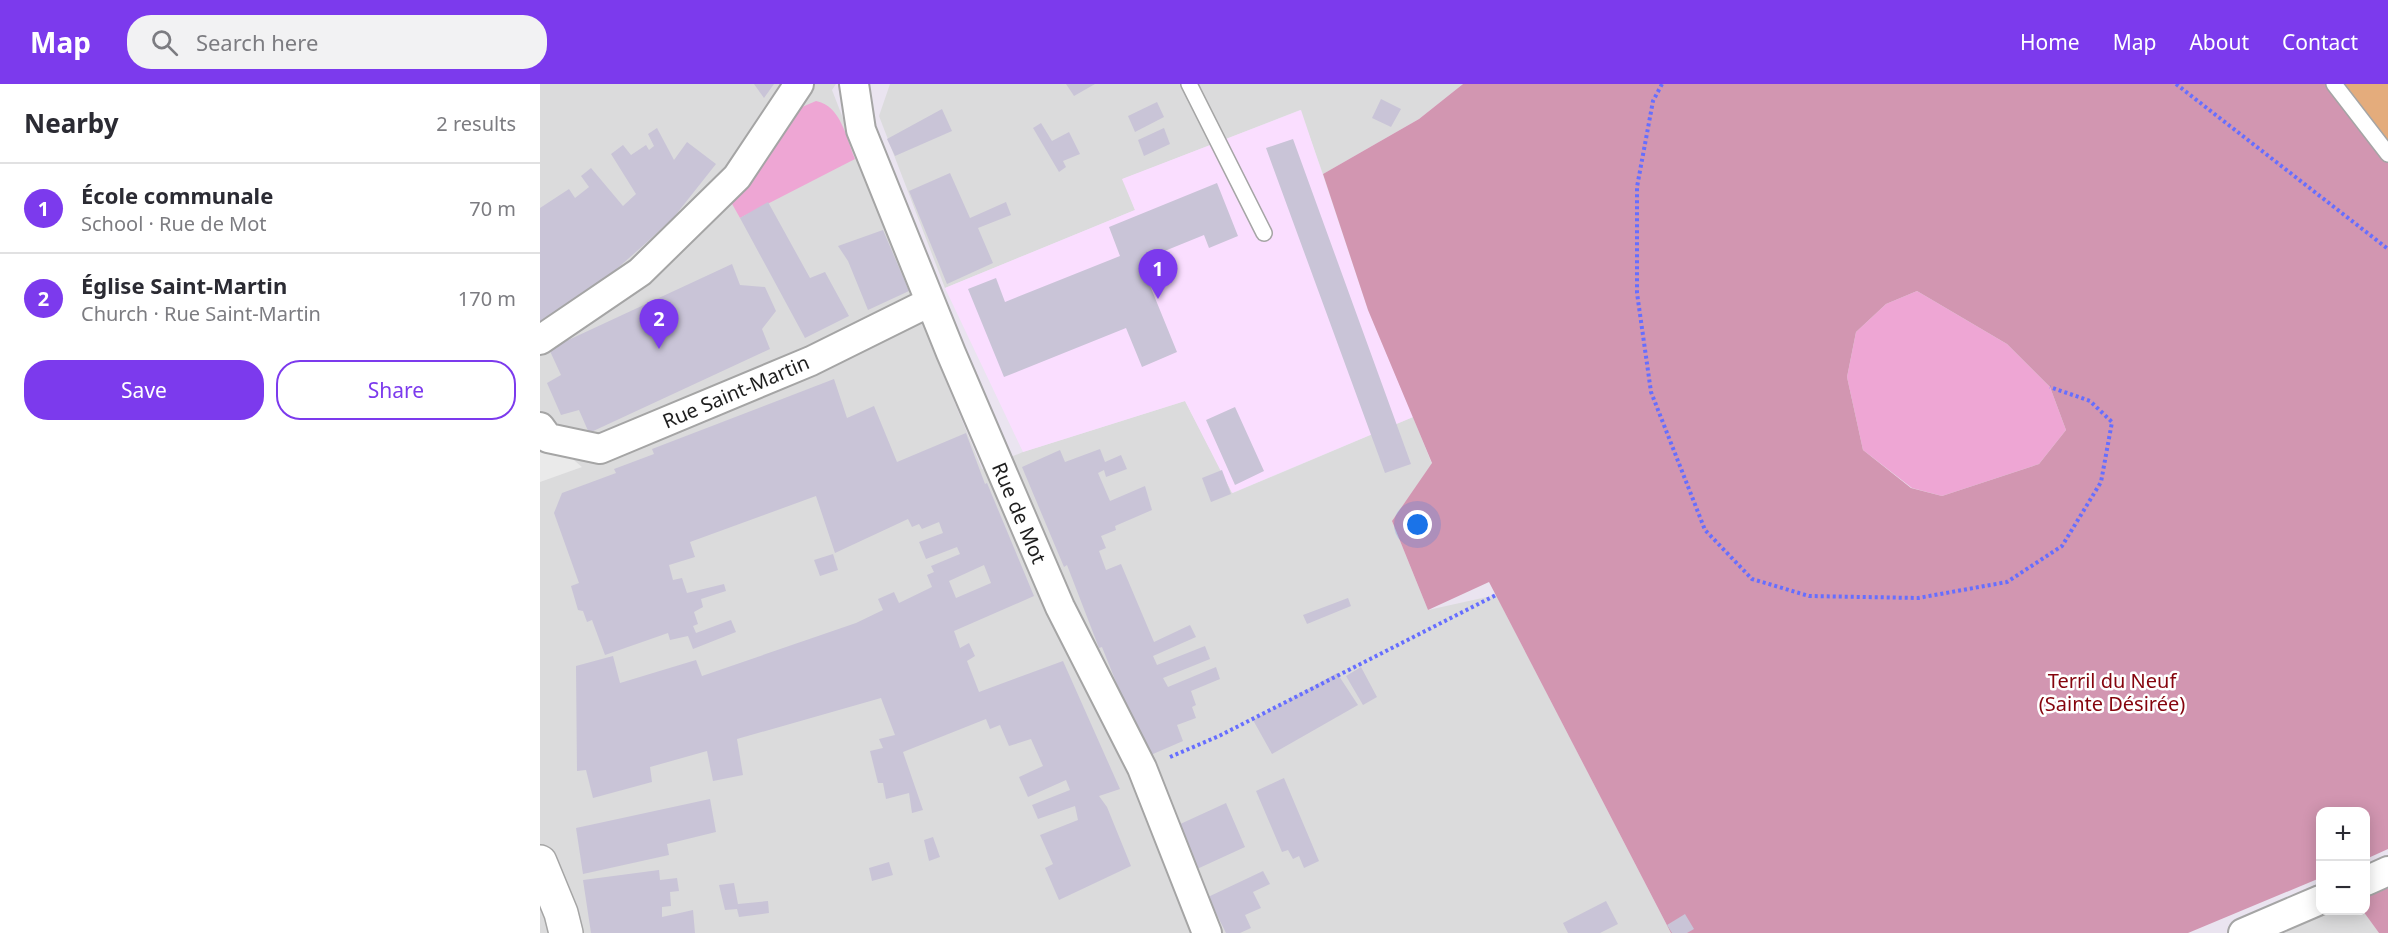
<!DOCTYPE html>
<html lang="en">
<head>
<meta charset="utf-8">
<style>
  :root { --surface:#fff; --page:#f2f2f3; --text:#2b2b33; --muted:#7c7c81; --line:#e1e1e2; --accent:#7c3aed }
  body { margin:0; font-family:"Noto Sans",sans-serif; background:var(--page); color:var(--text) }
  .controls { position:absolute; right:18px; bottom:18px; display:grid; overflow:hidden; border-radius:12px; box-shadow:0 3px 15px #0003 }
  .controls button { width:54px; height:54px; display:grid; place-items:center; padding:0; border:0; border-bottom:2px solid var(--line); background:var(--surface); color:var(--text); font:30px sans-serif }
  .you { position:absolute; left:878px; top:441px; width:21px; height:21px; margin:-15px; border:4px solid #fff; border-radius:50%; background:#1a73e8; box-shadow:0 0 0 9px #1a73e833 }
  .badge { display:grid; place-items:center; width:39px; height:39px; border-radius:50%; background:var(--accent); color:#fff; font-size:20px; font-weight:700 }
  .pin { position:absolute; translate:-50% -50px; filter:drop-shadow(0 2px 3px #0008) }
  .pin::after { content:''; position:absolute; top:32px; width:21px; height:18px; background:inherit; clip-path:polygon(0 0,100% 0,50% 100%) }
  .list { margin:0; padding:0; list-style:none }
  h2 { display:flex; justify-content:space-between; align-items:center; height:78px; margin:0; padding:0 24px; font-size:26px }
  h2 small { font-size:20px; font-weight:400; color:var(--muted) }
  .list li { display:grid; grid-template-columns:39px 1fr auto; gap:18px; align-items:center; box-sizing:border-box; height:90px; padding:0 24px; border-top:2px solid var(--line) }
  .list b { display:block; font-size:22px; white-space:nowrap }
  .list p { margin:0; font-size:20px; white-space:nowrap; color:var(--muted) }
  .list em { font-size:20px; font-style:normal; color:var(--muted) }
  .actions { display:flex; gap:12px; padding:18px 24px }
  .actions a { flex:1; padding:14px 0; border:2px solid var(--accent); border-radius:24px; text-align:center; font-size:21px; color:var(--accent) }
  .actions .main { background:var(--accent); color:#fff }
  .icon { flex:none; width:33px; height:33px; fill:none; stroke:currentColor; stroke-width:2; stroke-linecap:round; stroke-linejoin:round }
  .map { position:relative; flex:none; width:1848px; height:849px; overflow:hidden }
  header { display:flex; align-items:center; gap:36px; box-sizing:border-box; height:84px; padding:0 30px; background:var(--accent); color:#fff }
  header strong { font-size:28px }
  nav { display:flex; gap:33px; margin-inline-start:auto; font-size:21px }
  .search { width:420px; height:54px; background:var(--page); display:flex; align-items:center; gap:15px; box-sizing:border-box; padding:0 21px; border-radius:24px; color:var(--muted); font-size:22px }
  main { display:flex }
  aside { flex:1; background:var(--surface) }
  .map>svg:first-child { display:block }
  .residential { fill:#dbdbdc }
  .education { fill:#fadeff }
  .grass { fill:#eea6d4 }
  .forest { fill:#d296b1; fill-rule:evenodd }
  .pitch { fill:#e4ac7c }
  .parking { fill:#eaeaea }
  .building { fill:#c9c4d7; fill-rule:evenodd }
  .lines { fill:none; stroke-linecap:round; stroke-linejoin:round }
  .service-casing { stroke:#a5a5a5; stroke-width:18 }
  .minor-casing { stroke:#a5a5a5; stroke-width:32 }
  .tertiary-casing { stroke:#a5a5a5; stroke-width:36 }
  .path { stroke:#666eff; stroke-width:4; stroke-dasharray:3 3; stroke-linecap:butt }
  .service { stroke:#fff; stroke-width:15 }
  .minor { stroke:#fff; stroke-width:28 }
  .tertiary { stroke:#fff; stroke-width:33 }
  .labels { text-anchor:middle; stroke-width:5; stroke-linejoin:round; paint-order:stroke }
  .street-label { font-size:20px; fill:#1e1e1e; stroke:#fff }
  .park-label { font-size:20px; fill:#85040d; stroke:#fff }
</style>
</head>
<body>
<header>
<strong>Map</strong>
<div class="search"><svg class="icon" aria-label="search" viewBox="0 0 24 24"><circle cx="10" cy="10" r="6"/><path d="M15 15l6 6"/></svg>Search here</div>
<nav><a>Home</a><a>Map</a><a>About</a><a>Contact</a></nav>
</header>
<main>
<aside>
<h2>Nearby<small>2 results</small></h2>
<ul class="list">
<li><span class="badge">1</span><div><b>École communale</b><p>School · Rue de Mot</p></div><em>70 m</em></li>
<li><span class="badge">2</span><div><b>Église Saint-Martin</b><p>Church · Rue Saint-Martin</p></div><em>170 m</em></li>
</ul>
<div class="actions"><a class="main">Save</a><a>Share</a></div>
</aside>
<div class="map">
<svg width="1848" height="849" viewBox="0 0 1848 849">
  <rect width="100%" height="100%" fill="#eae4f0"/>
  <path class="residential" d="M0,0H296L292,6L393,266L442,385L483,368L645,317L693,409L873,333L892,380L852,437L888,526L956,511L1131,849H0Z
    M350,0H923L879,35L783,90L760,26L583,95L595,126L405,204L339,32Z
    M1786,826L1823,827L1839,849H1713Z"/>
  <path class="education" d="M761,26L828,226L873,333L692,409L645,317L483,368L405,204L595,126L582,95Z"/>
  <path class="grass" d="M276,17C301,22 306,53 315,75L200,134L191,118L262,23Z
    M1377,207L1467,260L1510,303L1526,346L1499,380L1402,412L1372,404L1323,366L1307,293L1316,248L1346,220Z"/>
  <path class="forest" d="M923,0H1792L1848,73V765L1826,775V728H1780V794L1648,849H1131L949,498L888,526L852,437L892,379L828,226L783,90L879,35ZM1377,207L1467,260L1510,303L1526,346L1499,380L1402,412L1371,404L1323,366L1307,293L1316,248L1346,220Z
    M1848,804V849H1839L1823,827L1826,826V813Z"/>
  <path class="pitch" d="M1794,0H1848V70Z"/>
  <path class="parking" d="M0,343L8,354L42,383L0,398Z"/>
  <path class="building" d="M214,0H234L224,14Z
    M526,0H555L534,12Z
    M841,15L861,25L851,43L832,34Z
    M617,18L624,33L595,48L588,32Z
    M402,25L412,47L355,72L347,55Z
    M501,39L512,57L529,48L540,70L523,77L526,83L519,88L493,44Z
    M117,44L134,76L147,58L176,80L134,133L106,159L45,213L0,242V124L29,105L35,114L49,103L41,92L51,84L83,122L96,110L71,70L83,61L91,71L106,61L109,66L114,62L108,50Z
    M624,44L630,60L604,72L598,56Z
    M753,55L871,380L845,389L726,64Z
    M410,89L430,134L466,118L471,131L438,144L453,179L407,200L369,107Z
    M677,99L698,152L669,164L664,151L600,177L637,268L602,283L586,244L464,293L428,205L456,194L465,218L580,172L569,143Z
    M228,118L270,194L285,188L309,232L265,254L200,134Z
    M343,146L369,207L328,226L308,177L298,162Z
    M192,180L200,201L225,203L236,227L222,245L230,265L49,349L39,326L21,331L7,299L21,291L9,265Z
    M294,295L307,334L334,322L357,378L426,349L445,400L447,399L494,512L414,547L420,564L429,559L435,572L427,577L439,608L523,577L580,705L559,712L567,723L591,782L519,816L505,784L513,780L500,751L538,736L535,722L498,735L492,721L530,706L526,696L488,713L479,693L503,682L491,655L469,662L460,641L450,645L446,635L363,668L383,726L372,729L369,709L346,715L343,699H338L330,667L343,664L339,655L355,651L341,614L197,655L203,691L173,697L167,667L110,683L112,698L53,714L46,686L37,687L36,582L73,572L80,599L156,576L162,592L316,539L343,526L338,515L354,508L359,519L392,503L387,491L394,488L391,482L420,470L417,463L386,475L379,458L403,449L399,438L382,445L379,440L372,443L368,435L295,469L276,412L150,458L155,473L129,481L133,496L142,494L147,509L184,500L186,507L161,515L163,523L154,528L158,540L153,542L156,549L191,536L196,548L153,565L148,552L130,556L128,549L65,571L52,536L47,538L43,527L38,526L31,502L39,499L14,429L22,409L76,389L74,385L114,370L112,365ZM444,481L451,499L416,514L409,497Z
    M695,323L724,387L695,401L666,336Z
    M560,365L565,378L581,371L587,385L566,393L564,386L558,389L570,417L605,402L612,426L575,442L576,446L561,452L566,464L559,467L566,486L581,480L614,558L650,541L656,553L613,572L617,581L665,562L670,575L623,594L628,603L676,583L680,595L651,607L656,621L652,623L656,634L637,641L643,657L606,673L562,563L559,564L527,481L524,483L482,383L520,366L525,378Z
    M682,386L691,410L671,418L662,394Z
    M293,470L298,486L280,492L274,476Z
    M808,514L811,522L767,540L763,531Z
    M821,583L837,613L823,621L806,592Z
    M797,589L818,621L732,670L713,636Z
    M744,694L779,777L764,784L759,772L753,775L748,766L742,768L716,707Z
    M170,715L176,748L127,760L129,771L43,790L36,744Z
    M686,719L705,763L657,785L636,742Z
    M393,753L400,773L389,777L384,756Z
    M349,778L353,791L332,797L329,784Z
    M119,786L120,796L137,794L139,807L130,808L131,822L122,823V833L153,826L155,849H51L43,796Z
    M723,787L730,800L713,808L721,824L705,831L711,844L700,849H686L668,813Z
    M194,799L198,820L228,817L229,829L199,833L197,825L185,826L179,801Z
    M1066,817L1078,840L1060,849H1028L1023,839Z
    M1145,830L1154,845L1147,849H1132L1127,841Z"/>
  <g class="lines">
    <defs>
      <path id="service" d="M649,0L724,149
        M1794,0L1848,70"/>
      <path id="minor" d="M314,0L321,46L411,269L520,523L602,684L667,849
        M0,256L100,188L197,93L259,0
        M0,343L8,354L60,365L271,277L390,218
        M1826,797L1848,787
        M1703,849L1780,816"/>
      <path id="tertiary" d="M0,778L21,829L26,849"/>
    </defs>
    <use href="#service" class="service-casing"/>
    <use href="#minor" class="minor-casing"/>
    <use href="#tertiary" class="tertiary-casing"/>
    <path class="path" d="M1122,0L1113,17L1097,103V209L1111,308L1165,446L1212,495L1269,512L1378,514L1467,498L1522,462L1561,398L1572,338L1550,317L1510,303
      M1636,0L1848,165
      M630,673L679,652L956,511"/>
    <use href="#service" class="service"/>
    <use href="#minor" class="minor"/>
    <use href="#tertiary" class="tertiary"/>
  </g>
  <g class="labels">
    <g class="street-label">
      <text transform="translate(196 308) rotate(-23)" y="7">Rue Saint-Martin</text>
      <text transform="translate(479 429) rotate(67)" y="7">Rue de Mot</text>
    </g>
    <g class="park-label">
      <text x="1572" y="604">Terril du Neuf<tspan x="1572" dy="23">(Sainte Désirée)</tspan></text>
    </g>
  </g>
</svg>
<div class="controls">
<button>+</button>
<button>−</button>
</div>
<div class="you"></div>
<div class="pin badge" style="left:618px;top:215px">1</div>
<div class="pin badge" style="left:119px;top:265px">2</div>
</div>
</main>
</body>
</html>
